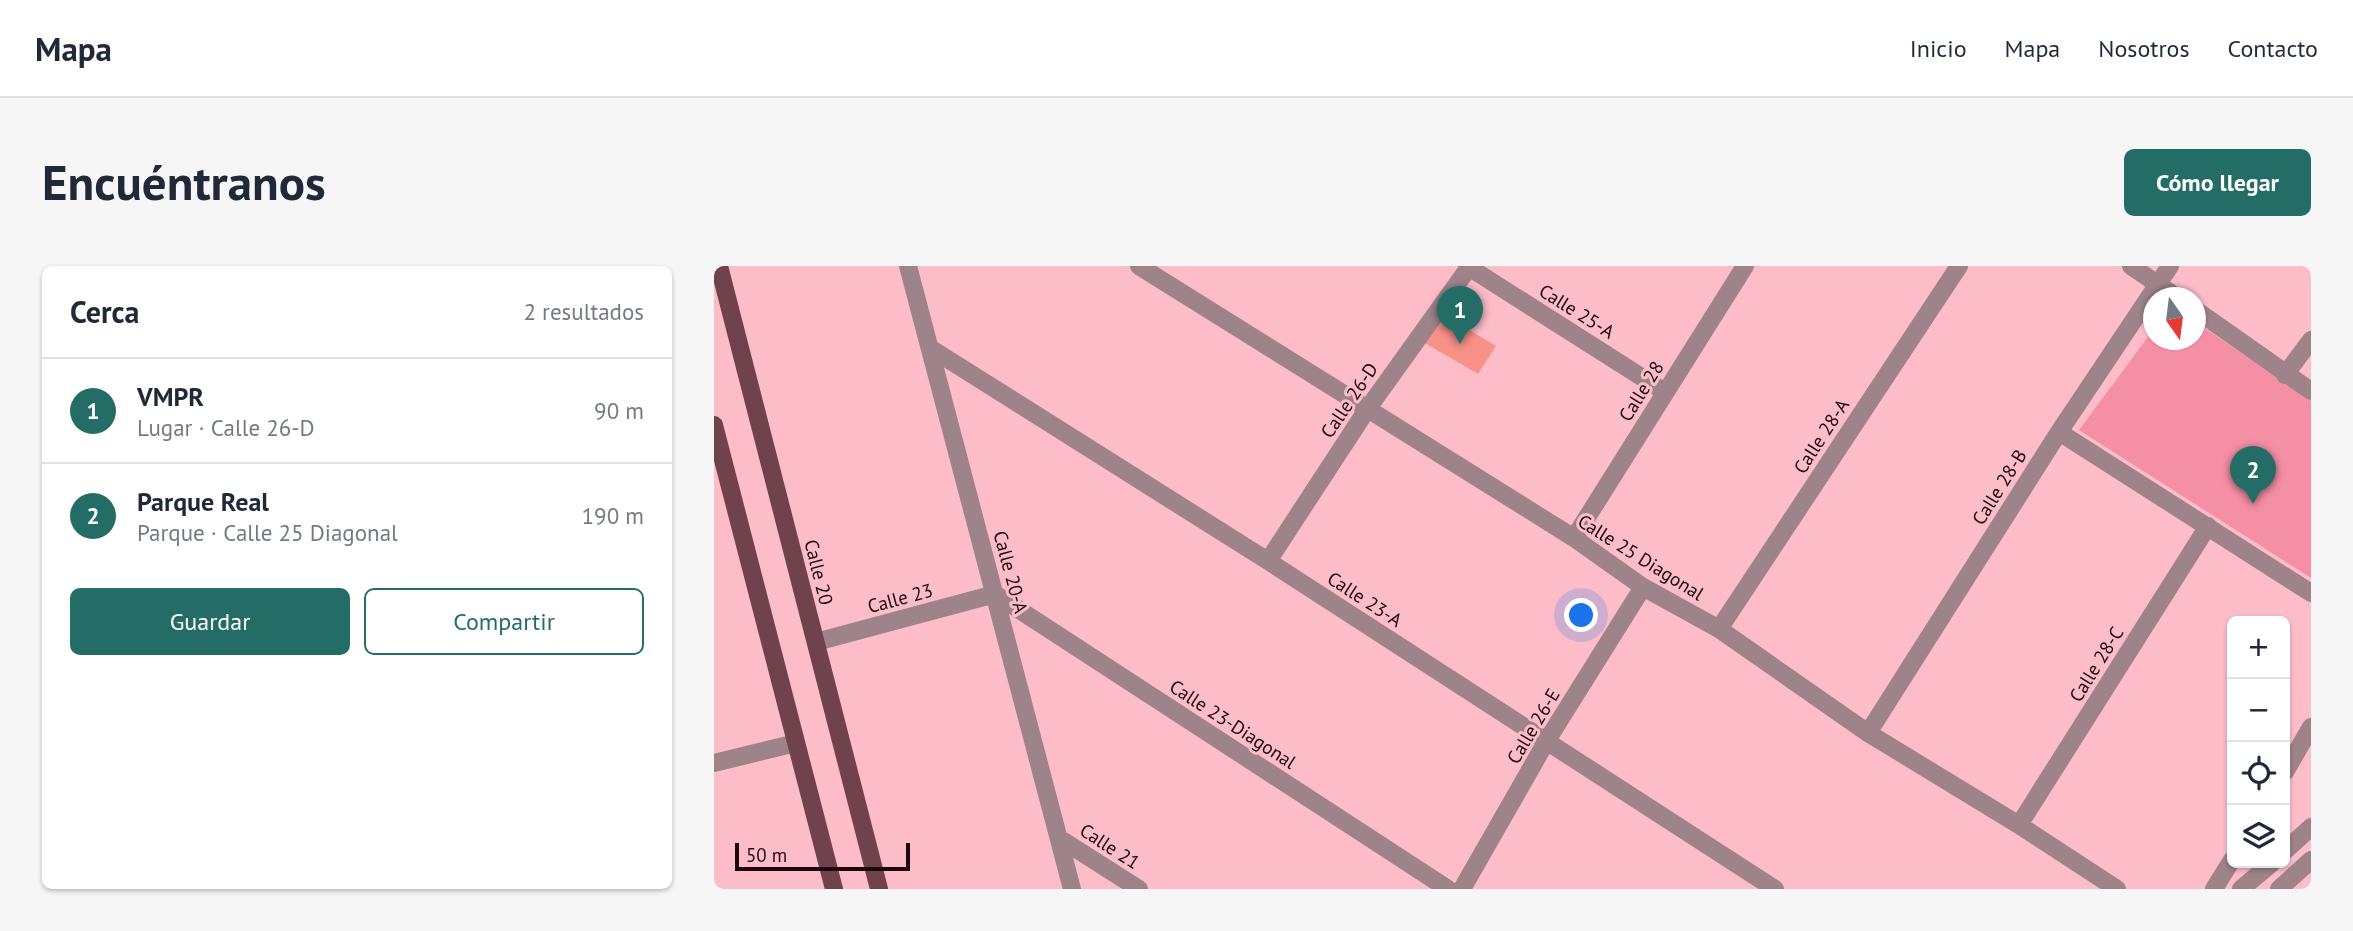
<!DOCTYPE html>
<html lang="es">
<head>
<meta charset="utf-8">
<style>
  :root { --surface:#fff; --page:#f6f6f7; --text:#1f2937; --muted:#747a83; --line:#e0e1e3; --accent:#246d66 }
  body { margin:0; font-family:"PT Sans",sans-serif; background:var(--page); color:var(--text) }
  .controls { position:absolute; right:21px; bottom:21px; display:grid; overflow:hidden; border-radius:10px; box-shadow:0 2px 5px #0004 }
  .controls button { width:63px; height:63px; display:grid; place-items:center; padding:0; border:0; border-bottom:2px solid var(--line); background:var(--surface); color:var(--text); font:35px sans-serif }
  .compass { position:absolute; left:1429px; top:21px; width:63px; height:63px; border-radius:50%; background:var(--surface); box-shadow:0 2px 5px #0004; rotate:166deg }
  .scale { position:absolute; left:21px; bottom:18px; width:175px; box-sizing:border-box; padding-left:7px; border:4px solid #1d080d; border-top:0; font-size:19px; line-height:24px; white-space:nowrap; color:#1d080d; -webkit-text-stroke:5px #fcbdc9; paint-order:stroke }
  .you { position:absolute; left:868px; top:350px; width:24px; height:24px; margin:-18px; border:5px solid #fff; border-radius:50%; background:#1a73e8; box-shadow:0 0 0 10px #1a73e833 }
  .badge { display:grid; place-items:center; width:46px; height:46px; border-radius:50%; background:var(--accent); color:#fff; font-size:23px; font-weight:700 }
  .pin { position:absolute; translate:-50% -58px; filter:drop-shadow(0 2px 4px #0008) }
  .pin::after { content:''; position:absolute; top:37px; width:24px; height:21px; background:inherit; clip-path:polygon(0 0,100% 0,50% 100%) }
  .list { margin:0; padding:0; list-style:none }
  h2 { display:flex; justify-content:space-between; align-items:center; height:91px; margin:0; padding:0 28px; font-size:30px }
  h2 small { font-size:23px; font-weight:400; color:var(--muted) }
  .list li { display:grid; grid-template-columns:46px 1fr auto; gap:21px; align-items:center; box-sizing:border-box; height:105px; padding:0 28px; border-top:2px solid var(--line) }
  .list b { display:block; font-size:26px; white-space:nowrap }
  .list p { margin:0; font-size:23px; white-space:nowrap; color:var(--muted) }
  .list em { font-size:23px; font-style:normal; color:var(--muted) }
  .actions { display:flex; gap:14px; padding:21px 28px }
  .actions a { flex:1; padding:16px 0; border:2px solid var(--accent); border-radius:10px; text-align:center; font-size:24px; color:var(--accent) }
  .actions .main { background:var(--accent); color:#fff }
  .icon { flex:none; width:38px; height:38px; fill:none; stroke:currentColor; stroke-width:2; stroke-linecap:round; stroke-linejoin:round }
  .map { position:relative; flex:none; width:1597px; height:623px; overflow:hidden; border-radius:10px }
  header { display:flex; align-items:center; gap:42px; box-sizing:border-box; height:98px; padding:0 35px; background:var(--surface); border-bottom:2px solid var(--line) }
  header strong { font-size:33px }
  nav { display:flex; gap:38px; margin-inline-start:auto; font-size:24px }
  .intro { display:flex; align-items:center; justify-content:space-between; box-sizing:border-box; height:168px; padding:0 42px }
  h1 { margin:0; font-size:49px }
  .button { padding:18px 32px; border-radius:10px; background:var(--accent); color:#fff; font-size:24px; font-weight:700 }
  main { display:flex; gap:42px; padding:0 42px }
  aside { flex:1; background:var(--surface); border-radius:10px; box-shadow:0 2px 5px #0004 }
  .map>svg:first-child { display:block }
  .green { fill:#f58fa6 }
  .building { fill:#f89187 }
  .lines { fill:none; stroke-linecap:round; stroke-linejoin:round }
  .minor { stroke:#9e8388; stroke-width:18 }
  .major { stroke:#70434c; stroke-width:18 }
  .labels { text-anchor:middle; stroke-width:6; stroke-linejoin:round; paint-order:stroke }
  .street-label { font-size:19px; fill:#1d080d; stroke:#fcbdc9 }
</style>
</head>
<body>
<header>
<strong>Mapa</strong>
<nav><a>Inicio</a><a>Mapa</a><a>Nosotros</a><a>Contacto</a></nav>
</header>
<div class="intro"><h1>Encuéntranos</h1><a class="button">Cómo llegar</a></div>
<main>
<aside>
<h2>Cerca<small>2 resultados</small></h2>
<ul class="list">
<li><span class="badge">1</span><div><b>VMPR</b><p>Lugar · Calle 26-D</p></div><em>90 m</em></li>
<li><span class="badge">2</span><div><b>Parque Real</b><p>Parque · Calle 25 Diagonal</p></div><em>190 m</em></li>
</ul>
<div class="actions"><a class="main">Guardar</a><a>Compartir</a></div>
</aside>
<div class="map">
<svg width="1597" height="623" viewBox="0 0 1597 623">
  <rect width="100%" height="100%" fill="#fcbdc9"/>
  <path class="green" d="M1482,56L1597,135V312L1365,164L1439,64L1440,74H1482Z"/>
  <path class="building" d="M726,46L782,80L764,108L709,76Z"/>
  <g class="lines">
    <path class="minor" d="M194,0L358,623
      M425,0L860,272L929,321L1005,363L1154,467L1305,559L1403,623
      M753,0L951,126
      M1417,0L1464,32
      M1482,44L1597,125
      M216,82L554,295L1061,623
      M1571,109L1597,74
      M1345,166L1597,327
      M860,272L1031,0
      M554,295L652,145L756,0
      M1005,363L1245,0
      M102,376L281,328L734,623
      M1154,467L1345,166L1456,0
      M0,497L82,477
      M1571,506L1597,461
      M1305,559L1494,260
      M345,572L425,623
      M1571,585L1597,561
      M748,623L832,476L929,321
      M1500,623L1518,594
      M1527,623L1558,597
      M1565,623L1597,594"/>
    <path class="major" d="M5,0L165,623
      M0,159L120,623"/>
  </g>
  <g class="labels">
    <g class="street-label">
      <text transform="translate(863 45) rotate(32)" y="7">Calle 25-A</text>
      <text transform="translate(927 125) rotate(-58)" y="7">Calle 28</text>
      <text transform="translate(635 134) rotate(-56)" y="7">Calle 26-D</text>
      <text transform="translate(1107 170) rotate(-57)" y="7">Calle 28-A</text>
      <text transform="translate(1285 221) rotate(-58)" y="7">Calle 28-B</text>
      <text transform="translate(927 291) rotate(32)" y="7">Calle 25 Diagonal</text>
      <text transform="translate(105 306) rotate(76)" y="7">Calle 20</text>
      <text transform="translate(297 306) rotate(75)" y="7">Calle 20-A</text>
      <text transform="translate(186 332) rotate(-15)" y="7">Calle 23</text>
      <text transform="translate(651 333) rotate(33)" y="7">Calle 23-A</text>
      <text transform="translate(1382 398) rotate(-58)" y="7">Calle 28-C</text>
      <text transform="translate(519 458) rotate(33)" y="7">Calle 23-Diagonal</text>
      <text transform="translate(819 460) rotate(-59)" y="7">Calle 26-E</text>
      <text transform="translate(396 580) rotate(33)" y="7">Calle 21</text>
    </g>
  </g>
</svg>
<div class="controls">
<button>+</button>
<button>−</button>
<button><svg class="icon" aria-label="locate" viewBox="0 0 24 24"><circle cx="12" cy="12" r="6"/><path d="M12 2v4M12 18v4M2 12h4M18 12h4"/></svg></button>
<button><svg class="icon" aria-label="layers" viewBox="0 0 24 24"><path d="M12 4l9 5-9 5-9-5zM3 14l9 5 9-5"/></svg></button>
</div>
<svg class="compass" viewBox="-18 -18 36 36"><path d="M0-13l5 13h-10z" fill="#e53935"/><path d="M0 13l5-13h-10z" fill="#747a83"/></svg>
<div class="scale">50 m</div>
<div class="you"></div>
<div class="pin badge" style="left:746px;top:78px">1</div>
<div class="pin badge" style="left:1539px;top:238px">2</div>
</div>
</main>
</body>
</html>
